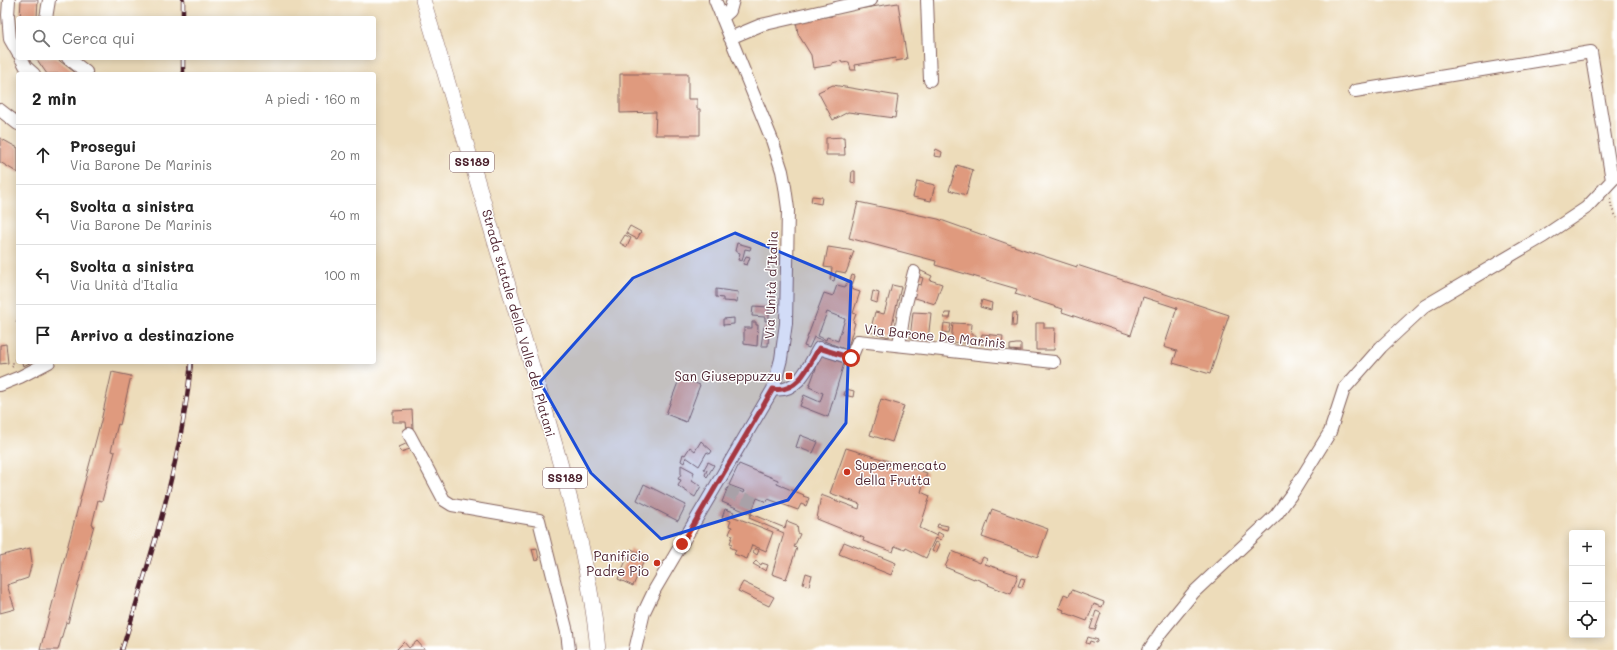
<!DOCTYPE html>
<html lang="it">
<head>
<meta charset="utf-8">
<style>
  :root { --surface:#fff; --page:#f6f6f6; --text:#222; --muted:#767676; --line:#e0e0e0 }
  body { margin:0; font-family:Mali,sans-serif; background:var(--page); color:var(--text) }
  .controls { position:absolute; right:12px; bottom:12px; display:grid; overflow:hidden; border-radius:4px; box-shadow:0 2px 10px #0003 }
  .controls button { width:36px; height:36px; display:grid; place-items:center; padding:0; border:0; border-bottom:1px solid var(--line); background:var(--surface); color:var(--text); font:20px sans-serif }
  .stop { position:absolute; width:12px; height:12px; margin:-9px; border:3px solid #c8321e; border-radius:50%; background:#fff }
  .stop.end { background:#c8321e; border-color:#fff; box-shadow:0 1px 4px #0008 }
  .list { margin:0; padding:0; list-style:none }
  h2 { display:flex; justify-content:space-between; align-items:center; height:52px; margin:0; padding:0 16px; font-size:17px }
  h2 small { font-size:13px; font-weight:400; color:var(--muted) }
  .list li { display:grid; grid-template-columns:26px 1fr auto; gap:12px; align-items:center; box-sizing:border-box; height:60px; padding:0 16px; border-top:1px solid var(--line) }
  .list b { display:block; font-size:15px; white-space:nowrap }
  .list p { margin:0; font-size:13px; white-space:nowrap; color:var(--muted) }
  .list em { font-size:13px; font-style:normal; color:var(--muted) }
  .icon { flex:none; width:22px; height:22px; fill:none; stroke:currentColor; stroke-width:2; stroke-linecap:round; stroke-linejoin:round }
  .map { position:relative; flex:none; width:1617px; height:650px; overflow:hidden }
  .search { position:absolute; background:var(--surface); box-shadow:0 2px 10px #0003; left:16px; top:16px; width:360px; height:44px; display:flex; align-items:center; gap:10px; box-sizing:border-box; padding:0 14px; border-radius:4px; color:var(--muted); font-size:15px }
  .panel { position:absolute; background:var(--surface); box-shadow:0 2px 10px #0003; left:16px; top:72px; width:360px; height:292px; border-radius:4px }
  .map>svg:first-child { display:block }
  .building { fill:#df9a7e; fill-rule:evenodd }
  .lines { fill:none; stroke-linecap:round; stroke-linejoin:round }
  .minor-tunnel { stroke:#ccb69d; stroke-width:12; stroke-dasharray:12 6; stroke-linecap:butt }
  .minor-casing { stroke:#83615d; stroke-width:14 }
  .major-casing { stroke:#83615d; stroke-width:16 }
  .path { stroke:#83615d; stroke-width:2; stroke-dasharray:1 3; stroke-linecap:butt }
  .minor { stroke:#fff; stroke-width:12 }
  .major { stroke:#fff; stroke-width:15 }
  .rail-casing { stroke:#4a1f2b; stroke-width:4.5 }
  .rail { stroke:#fff; stroke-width:3; stroke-dasharray:9; stroke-linecap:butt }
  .route { stroke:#c8321e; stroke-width:5 }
  .marked { fill:#1d4ed8; fill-opacity:0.2; stroke:#1d4ed8; stroke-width:3; stroke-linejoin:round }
  .poi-dot { fill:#c8321e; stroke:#fff; stroke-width:1.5 }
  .labels { text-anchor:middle; stroke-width:3; stroke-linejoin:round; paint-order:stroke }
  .shield { fill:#fff; stroke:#80626b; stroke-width:1 }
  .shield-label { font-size:12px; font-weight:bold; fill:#4a1f2b }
  .street-label { font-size:13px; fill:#4a1f2b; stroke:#fff }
  .poi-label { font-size:13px; fill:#4a1f2b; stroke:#fff; text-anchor:end }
</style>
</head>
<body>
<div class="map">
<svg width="1617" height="650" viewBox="0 0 1617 650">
  <rect width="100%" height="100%" fill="#fff"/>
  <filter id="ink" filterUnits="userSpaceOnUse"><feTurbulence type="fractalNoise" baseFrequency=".025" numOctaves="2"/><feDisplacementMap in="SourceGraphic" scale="8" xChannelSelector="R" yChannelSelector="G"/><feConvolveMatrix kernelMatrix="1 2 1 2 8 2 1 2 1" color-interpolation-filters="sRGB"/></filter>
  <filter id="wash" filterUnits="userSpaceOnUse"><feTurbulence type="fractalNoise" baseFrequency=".012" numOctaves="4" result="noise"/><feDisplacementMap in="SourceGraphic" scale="16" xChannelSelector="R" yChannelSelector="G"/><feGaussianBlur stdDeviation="0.9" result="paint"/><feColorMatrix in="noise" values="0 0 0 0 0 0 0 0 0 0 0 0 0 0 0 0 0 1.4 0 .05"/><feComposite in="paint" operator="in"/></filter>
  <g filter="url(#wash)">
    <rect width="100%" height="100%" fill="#eddcba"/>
    <g id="blocks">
      <path class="building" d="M21,0H38L37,18H20Z
        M898,3L907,59L895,61L896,58L855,65L856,70H851L849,62L842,63L841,61L832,63V65L813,68L811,55L798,34L796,20L823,15L824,17L832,16V13Z
        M36,58H56L77,74H47Z
        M620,74H688V99H697V109H700V135H655L656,112L620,113Z
        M833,85L898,96L895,118L848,112L833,120L818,92Z
        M844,137L845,155H826V138Z
        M0,138L18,148V173L0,162Z
        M936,149L942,152L941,157L934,156Z
        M957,165L973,170L966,195L949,190Z
        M852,171H855V183L851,182Z
        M917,181L935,185L931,201L913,197Z
        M812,196L822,197L821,204L811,202Z
        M858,202L938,219L1025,250L1077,267V265L1229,315L1210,374L1173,363L1177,351L1164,347L1177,308L1143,297L1131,335L1062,312L1063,309L1015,294L1017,289L935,265L936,261L849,238Z
        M630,226L641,232L637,239L626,233Z
        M625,235L631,238L627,247L620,243Z
        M737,243L751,247L750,250L745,249L742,261L738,260L740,253L735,251Z
        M828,247L854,251L846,273L836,271L834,281L830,280L832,268L824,267Z
        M746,256L750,257L747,265L743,264Z
        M919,270L932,276L930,280L942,284L935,304L912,297L916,284L921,285L923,278L917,276Z
        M852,275L855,276L851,289L860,292L853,313L856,314L853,322L855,323L847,350L814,337L809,348L804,346L824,293L833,296L837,285L845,287L847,283H849ZM827,312L845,319L838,341L827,337L826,340L818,336Z
        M892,285L901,287L889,337L870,332L875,312L884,314Z
        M716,289L738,292L737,302L723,301V298L716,297Z
        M873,291L879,293L877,303L871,301Z
        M982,300L992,303L991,310L980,307Z
        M753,306L769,307V321H765V317L752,316Z
        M913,312L931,313L928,340L910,338Z
        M945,313H951L950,318H944Z
        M1013,313H1017L1016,326H1012Z
        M734,318V324L723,325V319Z
        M752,322H756V325H758L757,346L744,344V328H752Z
        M944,323L951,324L949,333L943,332Z
        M953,323L972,324L971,335H976L975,344L951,342Z
        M1036,323H1044V328H1055L1054,350H1036Z
        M764,327H769L768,346H761Z
        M982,334L1003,336L1002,346L980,344Z
        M6,344L8,363L0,364V345Z
        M1016,344H1021V351L1010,350V345Z
        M821,355L844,363L828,417L800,406L804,395L820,402L823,393L809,387Z
        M24,362H32L23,366L22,363Z
        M112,372L131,376L120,425L118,424L111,451L115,452L102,501L98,500L92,525H94L88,547L68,623L66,622L58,650H40L101,421Z
        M680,377L700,385L686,422L666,414Z
        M846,389L854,391L853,397L844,395Z
        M881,399L904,406L892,442L870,435Z
        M412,410L413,429L407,430L406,422H393V411Z
        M800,435L818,442L813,453L796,447Z
        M701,441L712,451L710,454L707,452L699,466L686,457L684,463L681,461L683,454L685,455L690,447L695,451Z
        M408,443L410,449L401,452L399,447Z
        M846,448L927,473L921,492L930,496L920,528L937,536L938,532L943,535L941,540L935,538L926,558L906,548L905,550L895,546L893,552L863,541L864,538L817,519L821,495L859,509L860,504L830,493Z
        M708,462L714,465L707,477L705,475L707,470L704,469Z
        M739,464L778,480L777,484L804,495L803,496L809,498L806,506L801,504L798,510L768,499L767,502L757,498L751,514L785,528L787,521L797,525L798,533L800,534L794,547L797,548L786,579L772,574L784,533L749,518L751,514L722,502L728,487L744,493L745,491L729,485Z
        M681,465L694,472L692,480L701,486L695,497L678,486L681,480L678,479L681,474Z
        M644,484L686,505L678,521L637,500Z
        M725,509L734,512L732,516L773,532L766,551L752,545L747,559L734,554L736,550L730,547L732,544L730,543L733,535L729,534L732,527L729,526L731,521L722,518Z
        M992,509L1048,529L1038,557L982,537Z
        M938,524L948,526L947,530L937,527Z
        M844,542L896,563L891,575L839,554Z
        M936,542L940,544L936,553L932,551Z
        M30,548L32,562L28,578L7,585L15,609L0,613V556Z
        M537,548L539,560L535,561L532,549Z
        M755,548L759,550L757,555L753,552Z
        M631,549L646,556L633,586L618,579Z
        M952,551L980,563L983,557L987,559L985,564L1018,575L1011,594L988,585L989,584L974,578V579L945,567Z
        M756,561L761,565L762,563L768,565L766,571L753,564Z
        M806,573L812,575L809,586L803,584Z
        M1021,578L1025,579L1022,587L1018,586Z
        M743,582L774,597L769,606L738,591Z
        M1072,590L1104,602L1102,607L1094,604L1087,621L1063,612L1064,610L1059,608L1064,594L1069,596Z
        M1096,611L1101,613L1095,630L1090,629Z
        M1088,637L1098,640L1096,643L1090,641L1089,644L1086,643Z
        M417,641L425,650H396L404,642L409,648Z"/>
    </g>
  </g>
  <g filter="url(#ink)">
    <use href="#blocks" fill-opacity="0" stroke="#83615d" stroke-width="1"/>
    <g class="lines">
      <path class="minor-tunnel" d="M727,491L755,503"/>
      <defs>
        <path id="minor" d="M9,0L8,15L10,39L18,53
          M927,0L930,80
          M46,18L49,0
          M722,18L730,11L733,0
          M730,38L761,25L871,0
          M21,58L26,67L34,74
          M68,58L86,72L85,74
          M1355,91L1591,52L1612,180
          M0,110L18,124
          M899,345L904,312L914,272
          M0,385L20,377L49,362
          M773,389C798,394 809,365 819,348L851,358L858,341L1054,362
          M409,434L444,500L452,505L539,520L567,632L569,650
          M635,650L644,612L655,589L773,389L781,359L786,323L788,209L785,187L782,171L772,140L715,0
          M1149,650L1161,632L1193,593L1276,515L1293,492L1330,432L1344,389L1381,347L1425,306L1544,236L1586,208L1617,175"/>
        <path id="major" d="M423,0C460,124 498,249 534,373C561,465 589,555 598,650"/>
      </defs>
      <use href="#minor" class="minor-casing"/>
      <use href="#major" class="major-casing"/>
      <path class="path" d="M1610,199L1612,209L1617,218
        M16,321L18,322
        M12,367L13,366V361L18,358"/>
      <use href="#minor" class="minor"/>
      <use href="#major" class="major"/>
      <defs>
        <path id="rail" d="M183,0V18
          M183,58V74
          M122,650C151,555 182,461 191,362"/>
      </defs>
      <use href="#rail" class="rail-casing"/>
      <use href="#rail" class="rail"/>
    </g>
  </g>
  <g class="lines" filter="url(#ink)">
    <path class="route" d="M682,544L773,389C798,394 809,365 819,348L851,358"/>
  </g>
  <path class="marked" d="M735,233L851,282L846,423L788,500L661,539L591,473L540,382L633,278Z"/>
  <g class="poi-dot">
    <rect x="785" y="372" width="8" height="8" rx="2"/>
    <circle cx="847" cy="472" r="4"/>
    <circle cx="657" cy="563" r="4"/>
  </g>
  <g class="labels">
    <g class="shield">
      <rect x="450" y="152" width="44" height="20" rx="3"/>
      <rect x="543" y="468" width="44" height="20" rx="3"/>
    </g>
    <g class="shield-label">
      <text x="472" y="166">SS189</text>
      <text x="565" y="482">SS189</text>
    </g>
    <g class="street-label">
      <text transform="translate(771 285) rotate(-88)" y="5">Via Unità d'Italia</text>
      <text transform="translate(519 323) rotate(74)" y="5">Strada statale della Valle del Platani</text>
      <text transform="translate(935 336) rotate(6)" y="5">Via Barone De Marinis</text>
    </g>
    <g class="poi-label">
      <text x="781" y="381">San Giuseppuzzu</text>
      <text x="855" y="470" text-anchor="start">Supermercato<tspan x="855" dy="15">della Frutta</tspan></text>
      <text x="649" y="561">Panificio<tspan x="649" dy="15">Padre Pio</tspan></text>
    </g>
  </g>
</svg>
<div class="controls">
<button>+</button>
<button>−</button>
<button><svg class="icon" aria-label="locate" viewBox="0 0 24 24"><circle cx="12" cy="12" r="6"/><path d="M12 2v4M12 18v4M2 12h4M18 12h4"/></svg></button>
</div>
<div class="stop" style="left:851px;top:358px"></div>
<div class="stop end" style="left:682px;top:544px"></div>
<div class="search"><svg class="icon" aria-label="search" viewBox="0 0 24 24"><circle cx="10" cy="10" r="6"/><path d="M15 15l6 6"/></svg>Cerca qui</div>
<section class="panel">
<h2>2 min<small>A piedi · 160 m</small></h2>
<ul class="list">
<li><svg class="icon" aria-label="ahead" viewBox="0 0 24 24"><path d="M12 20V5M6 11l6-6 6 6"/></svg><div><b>Prosegui</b><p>Via Barone De Marinis</p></div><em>20 m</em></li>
<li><svg class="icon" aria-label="left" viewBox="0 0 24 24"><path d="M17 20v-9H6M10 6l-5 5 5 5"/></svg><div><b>Svolta a sinistra</b><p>Via Barone De Marinis</p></div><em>40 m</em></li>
<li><svg class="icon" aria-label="left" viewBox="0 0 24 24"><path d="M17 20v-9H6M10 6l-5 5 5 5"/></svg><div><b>Svolta a sinistra</b><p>Via Unità d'Italia</p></div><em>100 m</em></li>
<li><svg class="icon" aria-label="arrive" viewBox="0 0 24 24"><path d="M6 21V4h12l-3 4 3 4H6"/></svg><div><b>Arrivo a destinazione</b></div></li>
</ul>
</section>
</div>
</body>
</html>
